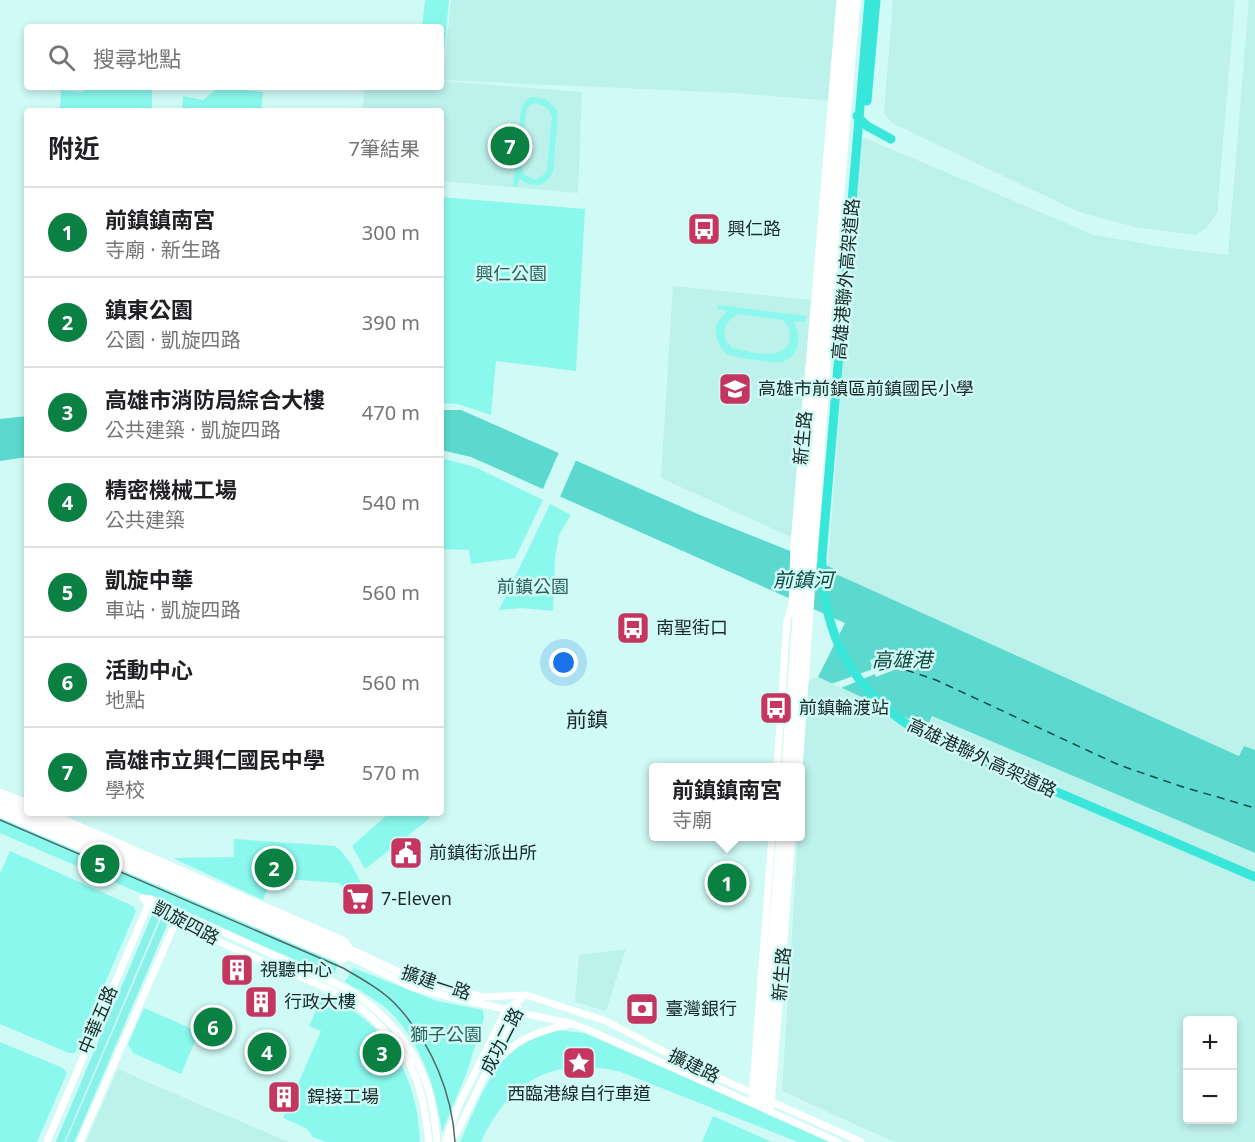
<!DOCTYPE html>
<html lang="zh-TW">
<head>
<meta charset="utf-8">
<style>
  :root { --surface:#fff; --page:#f2f2f2; --text:#202124; --muted:#757577; --line:#e0e0e0; --accent:#0b8043 }
  body { margin:0; font-family:"Noto Sans","Noto Sans TC",sans-serif; background:var(--page); color:var(--text) }
  .controls { position:absolute; right:18px; bottom:18px; display:grid; overflow:hidden; border-radius:6px; box-shadow:0 3px 9px #0003 }
  .controls button { width:54px; height:54px; display:grid; place-items:center; padding:0; border:0; border-bottom:2px solid var(--line); background:var(--surface); color:var(--text); font:30px sans-serif }
  .you { position:absolute; left:564px; top:663px; width:21px; height:21px; margin:-15px; border:4px solid #fff; border-radius:50%; background:#1a73e8; box-shadow:0 0 0 9px #1a73e833 }
  .badge { display:grid; place-items:center; width:39px; height:39px; border-radius:50%; background:var(--accent); color:#fff; font-size:20px; font-weight:700 }
  .pin { position:absolute; translate:-50% -50%; border:3px solid #fff; box-shadow:0 2px 6px #0006 }
  .popup { position:absolute; left:649px; top:763px; width:156px; height:78px; box-sizing:border-box; display:grid; place-content:center; border-radius:6px; background:var(--surface); filter:drop-shadow(0 2px 4px #0005); font-size:20px; white-space:nowrap; color:var(--muted) }
  .popup b { font-size:22px; color:var(--text) }
  .popup::after { content:''; position:absolute; left:50%; top:100%; margin-left:-12px; border:12px solid transparent; border-top-color:var(--surface) }
  .list { margin:0; padding:0; list-style:none }
  h2 { display:flex; justify-content:space-between; align-items:center; height:78px; margin:0; padding:0 24px; font-size:26px }
  h2 small { font-size:20px; font-weight:400; color:var(--muted) }
  .list li { display:grid; grid-template-columns:39px 1fr auto; gap:18px; align-items:center; box-sizing:border-box; height:90px; padding:0 24px; border-top:2px solid var(--line) }
  .list b { display:block; font-size:22px; white-space:nowrap }
  .list p { margin:0; font-size:20px; white-space:nowrap; color:var(--muted) }
  .list em { font-size:20px; font-style:normal; color:var(--muted) }
  .icon { flex:none; width:33px; height:33px; fill:none; stroke:currentColor; stroke-width:2; stroke-linecap:round; stroke-linejoin:round }
  .map { position:relative; flex:none; width:1255px; height:1142px; overflow:hidden }
  .search { position:absolute; background:var(--surface); box-shadow:0 3px 9px #0003; left:24px; top:24px; width:420px; height:66px; display:flex; align-items:center; gap:15px; box-sizing:border-box; padding:0 21px; border-radius:6px; color:var(--muted); font-size:22px }
  .panel { position:absolute; background:var(--surface); box-shadow:0 3px 9px #0003; left:24px; top:108px; width:420px; height:708px; border-radius:6px }
  .map>svg:first-child { display:block }
  .built { fill:#bdf1eb; fill-rule:evenodd }
  .green { fill:#8af8ed; fill-rule:evenodd }
  .water { fill:#5bd9ce }
  .pier { fill:#d0faf5 }
  .lines { fill:none; stroke-linecap:round; stroke-linejoin:round }
  .ferry { stroke:#124a46; stroke-width:1.5; stroke-dasharray:8 6; stroke-linecap:butt }
  .minor { stroke:#fff; stroke-width:7 }
  .major { stroke:#88f1e9; stroke-width:8 }
  .highway { stroke:#39e7da; stroke-width:9 }
  .tram { stroke:#506866; stroke-width:1.5 }
  .labels { text-anchor:middle; stroke-width:5; stroke-linejoin:round; paint-order:stroke }
  .poi-label { font-size:18px; fill:#1a2a29; stroke:#d0faf5; text-anchor:start }
  .park-label { font-size:18px; fill:#2b605b; stroke:#d0faf5 }
  .street-label { font-size:18px; fill:#1a2a29; stroke:#d0faf5 }
  .water-label { font-size:20px; font-style:italic; fill:#124a46; stroke:#d0faf5 }
  .quarter-label { font-size:21px; fill:#1a2a29; stroke:#d0faf5 }
</style>
</head>
<body>
<div class="map">
<svg width="1255" height="1142" viewBox="0 0 1255 1142">
  <rect width="100%" height="100%" fill="#d0faf5"/>
  <path class="built" d="M451,0H840L832,101L735,93L443,80Z
    M893,0H1235L1217,213L1207,227L1196,235L1135,227L1079,212L892,123L884,113Z
    M1249,0H1255V750L1244,746L1240,756L836,574V570L828,566L860,136L1094,235L1169,248L1228,255Z
    M441,81L582,92L578,193L441,181V111H362L365,87H441Z
    M673,286L811,300L791,537L661,478Z
    M818,677L927,727L932,716L1255,853V1142H894L782,1091L798,837L801,836V796L807,681ZM1188,1020H1232V1120H1188Z
    M626,949L606,1011L575,1002L579,955Z
    M118,1069L166,1090L289,1142H86Z"/>
  <path class="green" d="M425,0H449L442,73L441,27H422Z
    M88,87H152V111L60,110L61,90L82,92Z
    M219,87L263,92L261,111H182L183,96L203,100Z
    M531,97L546,99L558,111L553,172C546,187 531,189 519,178L517,187L513,186L521,110L525,101ZM535,103C545,106 550,108 552,117L547,170L543,175L534,180L525,175L521,168L526,110L530,105Z
    M441,197L585,209L576,371L496,361L491,415L458,404L441,403Z
    M718,305L806,316L805,322L793,321C803,336 799,360 779,362C771,363 733,357 727,354C717,347 715,334 716,324L727,311L718,309ZM738,314L783,320C788,325 790,329 790,337C788,364 749,351 732,348C719,335 723,323 738,314Z
    M441,458L475,467L543,500L515,558L471,564L469,550L441,549Z
    M550,504L571,515L559,535L555,558L553,611L522,608L499,610Z
    M389,813H429V819L365,869L352,846Z
    M0,815L339,962L333,976L0,833Z
    M234,839L335,846C347,855 357,872 362,887L345,889L339,883L272,878L263,900L173,858L234,857Z
    M10,851L133,906L136,911L75,1053H69L0,1024V874Z
    M353,968L437,1001L483,1010L484,1018L467,1072L442,1132C436,1090 424,1050 395,1017C382,1002 362,992 345,982Z
    M323,994C386,1021 418,1075 420,1142H326L313,1137L306,1128L283,1118L321,1031L309,1026Z
    M144,1008L199,1032L181,1074L133,1053L128,1044Z
    M557,1030L584,1033L832,1142H798L621,1072C555,1055 508,1081 481,1142H460C475,1111 489,1066 518,1047C530,1039 544,1034 557,1030Z
    M0,1042L63,1068L67,1073L37,1142H0Z
    M713,1116L772,1142H702Z"/>
  <path class="water" d="M441,410H461L700,515L828,566L836,570V574L1239,756L1244,746L1255,750V853L932,716L927,727L818,677L845,623L471,457L441,450Z
    M27,416V457L0,461V419Z"/>
  <path class="pier" d="M560,450L577,458L559,499L542,491Z
    M887,654L894,670L876,677L875,674L841,688L831,684L873,669L870,660Z"/>
  <g class="lines">
    <path class="ferry" d="M879,670L897,667L936,680L1119,765L1180,786L1255,808"/>
    <path class="minor" d="M777,768L787,620L792,605L794,546L840,0
      M785,768L820,294L846,0
      M792,768L825,308L852,0
      M799,768L832,295L857,0
      M0,792L27,803
      M0,799L27,811
      M0,807L348,956L412,987L450,997L573,1024L589,1030L838,1142
      M32,813L350,949L414,979L483,997L526,995L606,1021L688,1064L861,1142
      M49,813L345,941L350,949
      M0,814L340,960L348,956
      M143,898L151,899L337,984C377,1003 411,1041 426,1082C433,1101 435,1122 437,1142
      M143,898C156,917 184,926 205,935C229,946 252,957 276,967C324,987 356,995 390,1037C399,1048 408,1058 413,1071C423,1093 426,1118 429,1142
      M491,1069C514,1039 535,1032 570,1024
      M752,1098L772,836
      M758,1100L780,836
      M764,1103L786,836
      M771,1106L792,836
      M47,1142L150,901
      M80,1142L180,912
      M445,1142L458,1107L506,1010L526,995
      M450,1142L459,1128L518,1007"/>
    <path class="major" d="M60,1142L161,904
      M70,1142L170,908"/>
    <path class="highway" d="M869,0L822,556C821,636 854,693 922,734L1255,877
      M867,101L876,0
      M857,116L867,126L891,139"/>
    <path class="tram" d="M0,820L343,968C362,979 384,991 399,1008C432,1045 452,1093 455,1142"/>
  </g>
  <defs>
    <symbol id="bus-square" viewBox="-11 -11 22 22"><rect x="-9" y="-9" width="18" height="18" rx="4" fill="#c43560" stroke="#d0faf5"/><path d="M-5-6H5V4H4V6H2V4H-2V6H-4V4H-5ZM-3.5-4V0h7V-4ZM-3.5 1.2v1.5H-2V1.2ZM2 1.2v1.5H3.5V1.2Z" fill="#fff"/></symbol>
    <symbol id="school-square" viewBox="-11 -11 22 22"><rect x="-9" y="-9" width="18" height="18" rx="4" fill="#c43560" stroke="#d0faf5"/><path d="M0-5L7-2L0 1L-7-2ZM-4 1L0 2.5L4 1V4Q0 6-4 4Z" fill="#fff"/></symbol>
    <symbol id="civic-square" viewBox="-11 -11 22 22"><rect x="-9" y="-9" width="18" height="18" rx="4" fill="#c43560" stroke="#d0faf5"/><path d="M-.6-6.5H3V-4.5H.6V-3L4-1V1h2V6H-6V1h2V-1L-.6-3ZM-1.2 2.5V6h2.4V2.5Z" fill="#fff"/></symbol>
    <symbol id="supermarket-square" viewBox="-11 -11 22 22"><rect x="-9" y="-9" width="18" height="18" rx="4" fill="#c43560" stroke="#d0faf5"/><path d="M-6-5.5h2.5l.6 2H6L4.5 2H-2.5L-4.4-4H-6ZM-1.5 3.2a1.3 1.3 0 1 0 .1 0ZM3 3.2a1.3 1.3 0 1 0 .1 0Z" fill="#fff"/></symbol>
    <symbol id="building-square" viewBox="-11 -11 22 22"><rect x="-9" y="-9" width="18" height="18" rx="4" fill="#c43560" stroke="#d0faf5"/><path d="M-4-6H4V6H1V3H-1V6H-4ZM-2.5-4.3h1.7v1.8h-1.7ZM.8-4.3h1.7v1.8H.8ZM-2.5-1h1.7V.8h-1.7ZM.8-1h1.7V.8H.8Z" fill="#fff"/></symbol>
    <symbol id="bank-square" viewBox="-11 -11 22 22"><rect x="-9" y="-9" width="18" height="18" rx="4" fill="#c43560" stroke="#d0faf5"/><path d="M-6-4H6V4H-6ZM0-2.3a2.3 2.3 0 1 0 0 4.6a2.3 2.3 0 1 0 0-4.6Z" fill="#fff"/></symbol>
    <symbol id="sight-square" viewBox="-11 -11 22 22"><rect x="-9" y="-9" width="18" height="18" rx="4" fill="#c43560" stroke="#d0faf5"/><path d="M0-6L1.8-2.2L6-1.7L2.9 1.2L3.7 5.4L0 3.3L-3.7 5.4L-2.9 1.2L-6-1.7L-1.8-2.2Z" fill="#fff"/></symbol>
  </defs>
  <g fill-rule="evenodd">
    <use href="#bus-square" x="685" y="210" width="38" height="38"/>
    <use href="#school-square" x="716" y="370" width="38" height="38"/>
    <use href="#bus-square" x="614" y="609" width="38" height="38"/>
    <use href="#bus-square" x="757" y="689" width="38" height="38"/>
    <use href="#civic-square" x="387" y="834" width="38" height="38"/>
    <use href="#supermarket-square" x="339" y="880" width="38" height="38"/>
    <use href="#building-square" x="218" y="951" width="38" height="38"/>
    <use href="#building-square" x="242" y="983" width="38" height="38"/>
    <use href="#bank-square" x="623" y="990" width="38" height="38"/>
    <use href="#sight-square" x="560" y="1044" width="38" height="38"/>
    <use href="#building-square" x="265" y="1078" width="38" height="38"/>
  </g>
  <g class="labels">
    <g class="poi-label">
      <text x="727" y="235">興仁路</text>
      <text x="758" y="395">高雄市前鎮區前鎮國民小學</text>
      <text x="656" y="634">南聖街口</text>
      <text x="799" y="714">前鎮輪渡站</text>
      <text x="429" y="859">前鎮街派出所</text>
      <text x="381" y="905">7-Eleven</text>
      <text x="260" y="976">視聽中心</text>
      <text x="284" y="1008">行政大樓</text>
      <text x="665" y="1015">臺灣銀行</text>
      <text x="579" y="1100" text-anchor="middle">西臨港線自行車道</text>
      <text x="307" y="1103">銲接工場</text>
    </g>
    <g class="park-label">
      <text x="511" y="280">興仁公園</text>
      <text x="533" y="593">前鎮公園</text>
      <text x="446" y="1041">獅子公園</text>
    </g>
    <g class="street-label">
      <text transform="translate(846 279) rotate(-85)" y="6">高雄港聯外高架道路</text>
      <text transform="translate(803 438) rotate(-85)" y="6">新生路</text>
      <text transform="translate(982 758) rotate(25)" y="6">高雄港聯外高架道路</text>
      <text transform="translate(186 923) rotate(28)" y="6">凱旋四路</text>
      <text transform="translate(782 974) rotate(-85)" y="6">新生路</text>
      <text transform="translate(436 983) rotate(18)" y="6">擴建一路</text>
      <text transform="translate(98 1020) rotate(-67)" y="6">中華五路</text>
      <text transform="translate(502 1041) rotate(-63)" y="6">成功二路</text>
      <text transform="translate(694 1066) rotate(26)" y="6">擴建路</text>
    </g>
    <g class="water-label">
      <text x="803" y="587">前鎮河</text>
      <text x="902" y="667">高雄港</text>
    </g>
    <g class="quarter-label">
      <text x="587" y="727">前鎮</text>
    </g>
  </g>
</svg>
<div class="controls">
<button>+</button>
<button>−</button>
</div>
<div class="you"></div>
<div class="pin badge" style="left:727px;top:883px">1</div>
<div class="popup"><b>前鎮鎮南宮</b>寺廟</div>
<div class="pin badge" style="left:274px;top:868px">2</div>
<div class="pin badge" style="left:382px;top:1053px">3</div>
<div class="pin badge" style="left:267px;top:1052px">4</div>
<div class="pin badge" style="left:100px;top:864px">5</div>
<div class="pin badge" style="left:213px;top:1027px">6</div>
<div class="pin badge" style="left:510px;top:146px">7</div>
<div class="search"><svg class="icon" aria-label="search" viewBox="0 0 24 24"><circle cx="10" cy="10" r="6"/><path d="M15 15l6 6"/></svg>搜尋地點</div>
<section class="panel">
<h2>附近<small>7筆結果</small></h2>
<ul class="list">
<li><span class="badge">1</span><div><b>前鎮鎮南宮</b><p>寺廟 · 新生路</p></div><em>300 m</em></li>
<li><span class="badge">2</span><div><b>鎮東公園</b><p>公園 · 凱旋四路</p></div><em>390 m</em></li>
<li><span class="badge">3</span><div><b>高雄市消防局綜合大樓</b><p>公共建築 · 凱旋四路</p></div><em>470 m</em></li>
<li><span class="badge">4</span><div><b>精密機械工場</b><p>公共建築</p></div><em>540 m</em></li>
<li><span class="badge">5</span><div><b>凱旋中華</b><p>車站 · 凱旋四路</p></div><em>560 m</em></li>
<li><span class="badge">6</span><div><b>活動中心</b><p>地點</p></div><em>560 m</em></li>
<li><span class="badge">7</span><div><b>高雄市立興仁國民中學</b><p>學校</p></div><em>570 m</em></li>
</ul>
</section>
</div>
</body>
</html>
